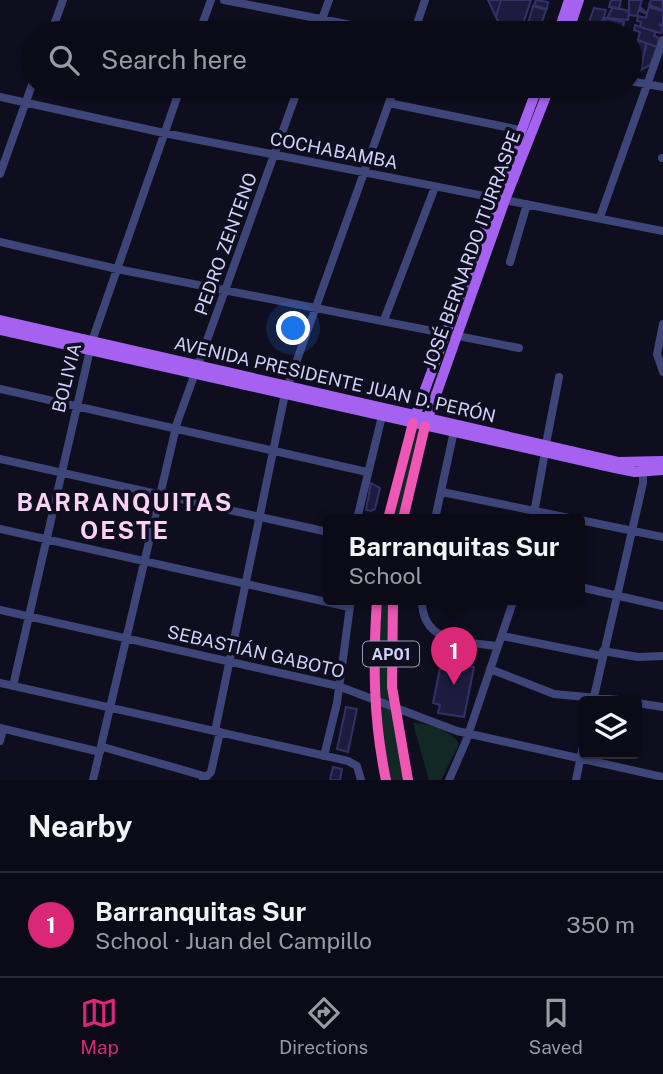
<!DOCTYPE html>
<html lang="en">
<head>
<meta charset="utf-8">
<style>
  :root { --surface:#0b0a17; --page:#191824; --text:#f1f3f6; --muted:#9a9aa1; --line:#2b2b36; --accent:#db2777 }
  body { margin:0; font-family:"Public Sans",sans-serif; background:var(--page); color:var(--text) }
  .controls { position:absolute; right:21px; bottom:21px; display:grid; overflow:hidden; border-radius:7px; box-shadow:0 2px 5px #0004 }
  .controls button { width:63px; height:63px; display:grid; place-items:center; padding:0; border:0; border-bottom:2px solid var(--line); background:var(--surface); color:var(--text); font:35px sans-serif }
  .you { position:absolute; left:294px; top:329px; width:24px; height:24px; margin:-18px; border:5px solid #fff; border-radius:50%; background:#1a73e8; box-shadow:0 0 0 10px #1a73e833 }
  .badge { display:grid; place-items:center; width:46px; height:46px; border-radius:50%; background:var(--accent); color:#fff; font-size:23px; font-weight:700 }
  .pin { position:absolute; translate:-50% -58px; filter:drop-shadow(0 2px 4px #0008) }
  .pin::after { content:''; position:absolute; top:37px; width:24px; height:21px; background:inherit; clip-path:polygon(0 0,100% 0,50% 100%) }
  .popup { position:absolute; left:323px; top:514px; width:262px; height:91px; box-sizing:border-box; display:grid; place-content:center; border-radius:7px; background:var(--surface); filter:drop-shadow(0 2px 5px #0005); font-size:23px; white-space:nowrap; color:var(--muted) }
  .popup b { font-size:26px; color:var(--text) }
  .popup::after { content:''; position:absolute; left:50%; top:100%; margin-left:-14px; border:14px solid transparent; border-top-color:var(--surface) }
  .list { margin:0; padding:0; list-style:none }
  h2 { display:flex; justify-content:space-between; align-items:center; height:91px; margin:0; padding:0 28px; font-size:30px }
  h2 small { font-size:23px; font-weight:400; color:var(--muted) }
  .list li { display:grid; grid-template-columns:46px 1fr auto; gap:21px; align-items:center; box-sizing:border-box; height:105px; padding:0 28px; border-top:2px solid var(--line) }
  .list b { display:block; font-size:26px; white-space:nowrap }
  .list p { margin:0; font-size:23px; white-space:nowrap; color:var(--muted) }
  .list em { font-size:23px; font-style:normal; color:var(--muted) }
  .icon { flex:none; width:38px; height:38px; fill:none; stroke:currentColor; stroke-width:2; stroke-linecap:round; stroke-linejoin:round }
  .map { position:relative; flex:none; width:663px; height:780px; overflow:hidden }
  .search { position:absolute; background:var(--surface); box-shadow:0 2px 5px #0004; left:21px; right:21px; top:21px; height:77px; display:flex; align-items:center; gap:18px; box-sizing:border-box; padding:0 24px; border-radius:38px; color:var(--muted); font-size:26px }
  .sheet { height:196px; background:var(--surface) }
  nav { display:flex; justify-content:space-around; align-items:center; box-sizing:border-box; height:98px; border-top:2px solid var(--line); background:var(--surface); font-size:19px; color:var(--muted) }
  nav a { display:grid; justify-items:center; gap:4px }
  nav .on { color:var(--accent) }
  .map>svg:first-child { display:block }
  .green { fill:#122824 }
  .building { fill:#1e1c3e; stroke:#333168; stroke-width:2 }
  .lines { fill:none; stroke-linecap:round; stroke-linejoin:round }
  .minor { stroke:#3e4579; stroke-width:8 }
  .major { stroke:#a562f0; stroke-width:10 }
  .highway { stroke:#ef57b7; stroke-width:10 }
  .labels { text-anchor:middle; stroke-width:7; stroke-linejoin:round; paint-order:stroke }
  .shield { fill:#0f0e1f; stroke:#9797b9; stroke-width:2 }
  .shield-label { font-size:16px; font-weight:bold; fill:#d1d2fb }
  .street-label { font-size:18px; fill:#d1d2fb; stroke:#0f0e1f }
  .district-label { font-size:24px; font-weight:bold; letter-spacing:2px; fill:#fbd2f2; stroke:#0f0e1f }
</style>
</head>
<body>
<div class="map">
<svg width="663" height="780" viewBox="0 0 663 780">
  <rect width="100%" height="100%" fill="#0f0e1f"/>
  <path class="green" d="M413,423L425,426L403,519H388Z
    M377,599H393L392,688L408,780H386L382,759Z
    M413,723C427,723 453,731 459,744L441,780H429Z"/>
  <path class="building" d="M488,0H501L496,17Z
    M501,0H531L520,33H503L496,17Z
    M536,0L548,2L547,9L534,5Z
    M611,0H621L619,9L609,7Z
    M629,0H642L637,16L629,15Z
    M651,0H662L663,10L649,5Z
    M533,6L546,10L539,31L527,27Z
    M613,7L629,11L628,20L607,18Z
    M649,7L663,11V24L659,25L663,26L661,33L640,27L641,22L637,21L638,16L646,18L647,14L640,11L641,8L647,13Z
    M594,8L606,10L598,33H585Z
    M605,18L624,22L622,33H601Z
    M635,25L656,32L654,36L659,38L657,47L638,40L640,32L634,30Z
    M630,39L639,41L630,67Z
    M639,41L646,43V48L639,69L630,66Z
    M646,43L657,47L650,65L641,70Z
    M371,483L380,488L375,509L371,511L366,510Z
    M443,653L472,659L471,667H474L464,717L438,713L440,705L433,703Z
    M346,707L357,709L348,752L337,749Z
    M333,767L342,769L340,780H330Z"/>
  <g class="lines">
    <path class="minor" d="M224,0L392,33
      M51,33L63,0
      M199,33L211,0
      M317,33L329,0
      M414,33L425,0
      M630,81L663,87
      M0,97L164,133L663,231
      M389,103L520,130
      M662,158H663
      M0,174L33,82
      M600,217L663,40
      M0,242L117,269L519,348
      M510,262L527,204
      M384,320L435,187
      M663,324L657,354L663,372
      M288,385L395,86
      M0,389L367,472
      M546,444L559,377
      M0,459L328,532
      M442,492L574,519
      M357,519L382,416
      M435,519L454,431
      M533,519L545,452
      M580,520L663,537
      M0,529L349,607
      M580,587L663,606
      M422,599C421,644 465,642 498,646
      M0,610L338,686L457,731L663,777
      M502,636L602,656
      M603,651L638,657L663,656
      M490,669L554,694L630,701
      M0,683L348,761L357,766L361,780
      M13,686L92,341L181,86
      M593,701L643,483V466
      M637,703L663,707
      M0,728L100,752
      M215,731L285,394
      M0,741L3,729
      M103,747L204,776
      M324,756L337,703L351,599
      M93,780L177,423L299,86
      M203,780L211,772L220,732
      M449,780L466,741L514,599
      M576,780L584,741"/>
    <path class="major" d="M558,33L569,0
      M568,33L579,0
      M0,320L619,462L663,461
      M0,330L615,468L635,472L663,470
      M414,419L538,86
      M426,423L505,200L550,86"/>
    <path class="highway" d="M388,519L413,423
      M403,519L425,426
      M377,599C373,661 373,719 386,780
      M393,599L392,687L408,780"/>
  </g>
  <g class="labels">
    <rect class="shield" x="363" y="641.5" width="56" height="25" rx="5"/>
    <g class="shield-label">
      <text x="391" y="660">AP01</text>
    </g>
    <g class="street-label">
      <text transform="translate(334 151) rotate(11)" y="6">COCHABAMBA</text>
      <text transform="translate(226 244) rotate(-70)" y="6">PEDRO ZENTENO</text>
      <text transform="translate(472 250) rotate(-70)" y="6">JOSÉ BERNARDO ITURRASPE</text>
      <text transform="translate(67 378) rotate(-76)" y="6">BOLIVIA</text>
      <text transform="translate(335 380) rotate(13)" y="6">AVENIDA PRESIDENTE JUAN D. PERÓN</text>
      <text transform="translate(256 652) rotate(13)" y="6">SEBASTIÁN GABOTO</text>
    </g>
    <g class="district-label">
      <text x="125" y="511">BARRANQUITAS<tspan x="125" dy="28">OESTE</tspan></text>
    </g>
  </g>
</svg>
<div class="controls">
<button><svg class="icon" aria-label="layers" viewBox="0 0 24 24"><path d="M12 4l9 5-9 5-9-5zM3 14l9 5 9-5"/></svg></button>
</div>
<div class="you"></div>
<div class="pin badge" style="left:454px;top:685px">1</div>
<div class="popup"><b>Barranquitas Sur</b>School</div>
<div class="search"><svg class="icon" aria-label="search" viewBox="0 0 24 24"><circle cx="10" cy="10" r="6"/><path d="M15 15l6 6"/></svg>Search here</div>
</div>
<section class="sheet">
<h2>Nearby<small></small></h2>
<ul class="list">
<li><span class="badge">1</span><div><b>Barranquitas Sur</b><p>School · Juan del Campillo</p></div><em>350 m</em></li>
</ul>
</section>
<nav>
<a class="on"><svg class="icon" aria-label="map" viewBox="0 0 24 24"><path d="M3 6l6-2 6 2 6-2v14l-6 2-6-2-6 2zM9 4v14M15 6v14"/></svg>Map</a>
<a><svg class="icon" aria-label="directions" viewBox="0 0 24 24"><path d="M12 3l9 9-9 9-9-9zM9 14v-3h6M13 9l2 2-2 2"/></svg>Directions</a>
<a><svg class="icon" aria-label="saved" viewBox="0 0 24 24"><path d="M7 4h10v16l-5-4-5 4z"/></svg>Saved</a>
</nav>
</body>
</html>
